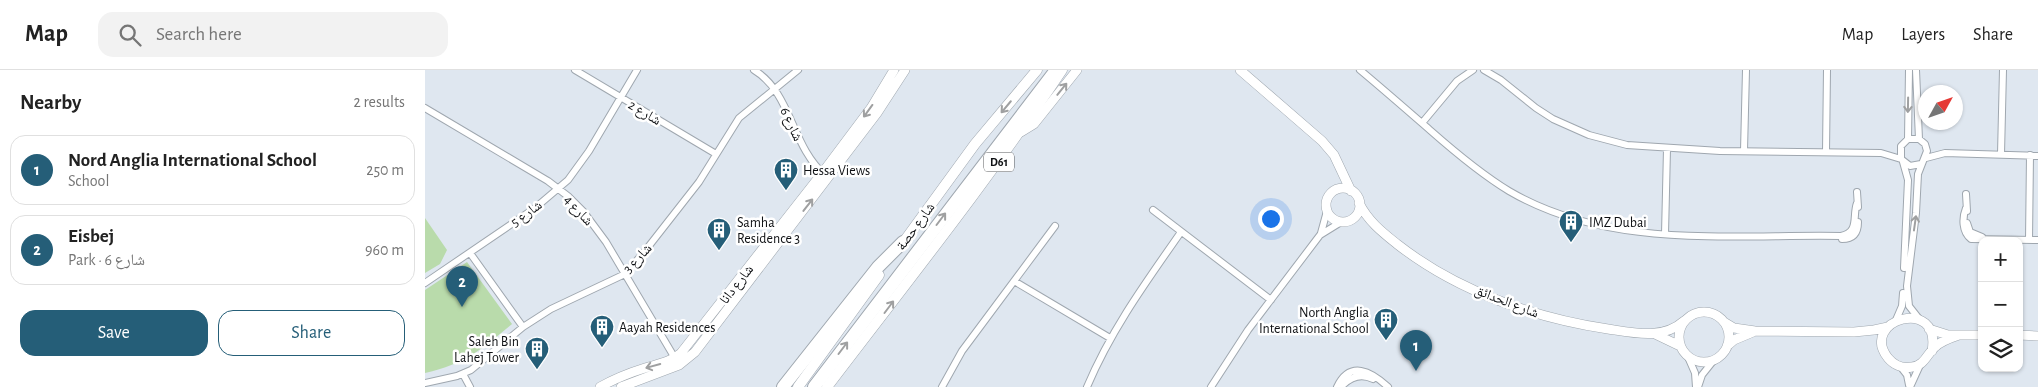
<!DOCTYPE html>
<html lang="en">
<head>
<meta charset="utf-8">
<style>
  :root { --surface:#fff; --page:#f2f2f2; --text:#222; --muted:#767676; --line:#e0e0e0; --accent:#255e78 }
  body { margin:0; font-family:"Alegreya Sans","Noto Naskh Arabic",sans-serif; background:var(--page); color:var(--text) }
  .controls { position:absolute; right:15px; bottom:15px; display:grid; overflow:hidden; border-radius:10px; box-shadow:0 1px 4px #0004 }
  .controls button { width:45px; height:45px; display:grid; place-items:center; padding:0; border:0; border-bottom:1px solid var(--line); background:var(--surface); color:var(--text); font:25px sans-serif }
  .compass { position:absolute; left:1493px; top:15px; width:45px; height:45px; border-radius:50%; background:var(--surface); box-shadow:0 1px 4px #0004; rotate:50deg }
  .you { position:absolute; left:845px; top:148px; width:18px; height:18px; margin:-12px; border:4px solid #fff; border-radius:50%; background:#1a73e8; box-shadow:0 0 0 8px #1a73e833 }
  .badge { display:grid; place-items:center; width:32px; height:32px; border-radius:50%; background:var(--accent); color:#fff; font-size:16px; font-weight:700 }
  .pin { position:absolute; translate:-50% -41px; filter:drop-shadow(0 1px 2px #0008) }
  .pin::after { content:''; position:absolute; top:26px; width:18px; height:15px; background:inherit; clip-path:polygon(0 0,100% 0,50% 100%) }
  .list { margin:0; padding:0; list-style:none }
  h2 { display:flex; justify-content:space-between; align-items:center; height:65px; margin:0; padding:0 20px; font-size:21px }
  h2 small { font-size:16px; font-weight:400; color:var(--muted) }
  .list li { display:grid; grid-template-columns:32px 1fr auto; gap:15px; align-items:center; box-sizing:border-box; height:70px; margin:0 10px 10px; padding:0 10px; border:1px solid var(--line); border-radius:15px }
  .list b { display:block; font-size:19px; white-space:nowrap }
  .list p { margin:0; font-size:16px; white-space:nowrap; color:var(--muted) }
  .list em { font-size:16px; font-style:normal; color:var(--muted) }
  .actions { display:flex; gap:10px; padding:15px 20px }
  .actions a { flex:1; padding:11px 0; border:1px solid var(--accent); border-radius:15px; text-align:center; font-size:18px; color:var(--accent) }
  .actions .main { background:var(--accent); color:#fff }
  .icon { flex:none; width:28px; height:28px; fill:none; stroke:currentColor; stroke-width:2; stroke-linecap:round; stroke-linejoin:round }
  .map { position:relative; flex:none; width:1613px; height:317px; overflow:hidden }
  header { display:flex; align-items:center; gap:30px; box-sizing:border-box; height:70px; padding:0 25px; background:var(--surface); border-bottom:1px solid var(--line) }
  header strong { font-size:24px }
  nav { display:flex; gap:28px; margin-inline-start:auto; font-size:18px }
  .search { width:350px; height:45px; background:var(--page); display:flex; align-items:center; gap:12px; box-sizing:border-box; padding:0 18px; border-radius:15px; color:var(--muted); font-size:19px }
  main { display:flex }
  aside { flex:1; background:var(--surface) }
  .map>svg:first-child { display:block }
  .green { fill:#b9dbab }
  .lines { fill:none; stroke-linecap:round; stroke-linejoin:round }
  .street-casing { stroke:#9fa7af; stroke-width:8 }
  .secondary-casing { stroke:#9fa7af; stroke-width:10 }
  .primary-casing { stroke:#9fa7af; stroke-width:11 }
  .highway-casing { stroke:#9fa7af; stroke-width:14 }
  .street { stroke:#fff; stroke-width:6 }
  .secondary { stroke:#fff; stroke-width:9 }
  .primary { stroke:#fff; stroke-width:10 }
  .highway { stroke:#fff; stroke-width:12 }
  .oneway { stroke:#9fa0a1 }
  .labels { text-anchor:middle; stroke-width:5; stroke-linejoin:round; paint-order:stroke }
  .shield { fill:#fff; stroke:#57585a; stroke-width:1 }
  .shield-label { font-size:12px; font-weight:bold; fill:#0f1114 }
  .street-label { font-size:14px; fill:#0f1114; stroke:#fff }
  .poi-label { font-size:14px; fill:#0f1114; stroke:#fff; text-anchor:start }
</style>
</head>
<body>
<header>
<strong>Map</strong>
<div class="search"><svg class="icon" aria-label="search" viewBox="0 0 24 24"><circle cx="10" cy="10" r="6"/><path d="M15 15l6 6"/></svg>Search here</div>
<nav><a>Map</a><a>Layers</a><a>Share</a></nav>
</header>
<main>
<aside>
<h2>Nearby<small>2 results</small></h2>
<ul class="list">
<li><span class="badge">1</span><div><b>Nord Anglia International School</b><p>School</p></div><em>250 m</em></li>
<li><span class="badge">2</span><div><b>Eisbej</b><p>Park · شارع 6</p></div><em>960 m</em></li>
</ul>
<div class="actions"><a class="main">Save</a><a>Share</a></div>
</aside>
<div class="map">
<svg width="1613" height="317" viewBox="0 0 1613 317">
  <rect width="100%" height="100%" fill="#dfe7f0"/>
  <path class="green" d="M0,148L22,180L15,194L0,203Z
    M42,192L87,254C55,280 42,293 0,303V220Z"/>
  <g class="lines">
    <defs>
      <path id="street" d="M150,0L291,84
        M329,0C367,23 366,76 400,105
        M935,0C959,20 983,41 1006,61C1031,83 1056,104 1084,121C1185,180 1305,164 1416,166C1435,162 1427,146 1432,133
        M1059,0L1076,10L1111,38L1128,49L1164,65L1202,75L1295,81L1456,83L1476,89
        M1491,0L1494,69
        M0,38L123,111L144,127L158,141L181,172L251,290
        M997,53L1032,11L1048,0
        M1483,69L1484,0
        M1319,81L1321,0
        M1401,82L1402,0
        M1576,84L1578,0
        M1501,88L1520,83L1613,86
        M1478,92L1483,110L1479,198
        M1432,122L1433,137
        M1541,124L1542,141
        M1541,138C1537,148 1537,162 1546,169L1613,170
        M728,140L846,230
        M1542,153L1545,162L1557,167
        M896,163L902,141
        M1240,164L1242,79
        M1417,169C1429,169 1433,163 1433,152
        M1604,170L1605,85
        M45,183L98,257
        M589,211L685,268
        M0,213L110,138L143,110L164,81L212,0
        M1471,250L1477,236L1478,223
        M1495,250L1484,236L1482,216L1491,143L1493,104L1502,81L1500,74L1494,69H1483L1476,76V89L1485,96L1496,94
        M1263,287L1270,303L1271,317
        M1475,296L1482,305L1484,315
        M38,304L45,317
        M0,313L32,306L46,300L98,257L126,239L200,204L220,181L274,112L314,48L373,0
        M517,317L537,281L630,156
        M662,317C686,260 721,212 756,162
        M786,317L823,260L895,165L916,152
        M912,317C925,290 946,301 963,317
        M916,317C925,307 936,303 948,309
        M1273,317L1277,305L1289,290
        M1485,317L1495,295"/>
      <path id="secondary" d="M815,0L897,71L909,85L926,121
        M596,62L609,54L652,0
        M901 135a17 17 0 1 1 34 0a17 17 0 1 1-34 0Z
        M934,133C943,151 957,162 972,174C1032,221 1109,248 1183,259C1209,263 1238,270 1259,251
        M1254 267a25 25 0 1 1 50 0a25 25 0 1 1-50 0Z
        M1299,252L1309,258L1330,261L1429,262L1449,260L1463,257
        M1504,259L1523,265H1557
        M1230,264L1255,276
        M1594,265L1613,266
        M1302,276L1309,270L1328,262
        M1507,281C1517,225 1433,250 1463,288C1469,295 1478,299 1487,297C1500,295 1501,285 1510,277C1516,271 1525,268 1534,265
        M175,317C189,309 204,303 220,298C233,294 246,292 256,283L398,102L446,38L469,0
        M196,317L254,295L270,282L452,43L480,0"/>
      <path id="primary" d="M475,177L550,74L612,0
        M373,317L454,205
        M402,317C482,212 564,109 637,0"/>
      <path id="highway" d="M358,317L453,197L478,172
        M389,317L631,0"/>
    </defs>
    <use href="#street" class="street-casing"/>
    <use href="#secondary" class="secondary-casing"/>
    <use href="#primary" class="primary-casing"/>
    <use href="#highway" class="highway-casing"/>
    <use href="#street" class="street"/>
    <use href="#secondary" class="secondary"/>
    <use href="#primary" class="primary"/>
    <use href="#highway" class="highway"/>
  </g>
  <defs><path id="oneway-shaft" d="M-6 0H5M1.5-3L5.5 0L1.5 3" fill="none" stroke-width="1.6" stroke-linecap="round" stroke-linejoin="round" transform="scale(1.25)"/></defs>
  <g class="oneway">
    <use href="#oneway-shaft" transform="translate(637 19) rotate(-51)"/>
    <use href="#oneway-shaft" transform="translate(1483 35) rotate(91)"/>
    <use href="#oneway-shaft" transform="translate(581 37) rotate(130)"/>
    <use href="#oneway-shaft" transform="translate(443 41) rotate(126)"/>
    <use href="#oneway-shaft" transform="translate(383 135) rotate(-52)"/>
    <use href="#oneway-shaft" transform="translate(516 149) rotate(-53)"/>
    <use href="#oneway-shaft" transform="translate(1490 153) rotate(-82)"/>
    <use href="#oneway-shaft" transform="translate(464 237) rotate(-53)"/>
    <use href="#oneway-shaft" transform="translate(418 278) rotate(-53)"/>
    <use href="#oneway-shaft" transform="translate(228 296) rotate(165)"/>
  </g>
  <defs>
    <symbol id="building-pin" viewBox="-11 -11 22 30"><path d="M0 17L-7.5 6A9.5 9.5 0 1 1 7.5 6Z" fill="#255e78" stroke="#fff"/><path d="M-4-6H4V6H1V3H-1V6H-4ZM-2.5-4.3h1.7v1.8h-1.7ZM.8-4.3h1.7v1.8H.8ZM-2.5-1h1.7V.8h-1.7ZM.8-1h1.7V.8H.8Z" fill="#fff"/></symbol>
  </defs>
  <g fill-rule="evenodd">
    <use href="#building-pin" x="347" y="86" width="28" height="38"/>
    <use href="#building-pin" x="1132" y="138" width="28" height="38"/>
    <use href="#building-pin" x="280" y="146" width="28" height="38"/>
    <use href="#building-pin" x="947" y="236" width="28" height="38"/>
    <use href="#building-pin" x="163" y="243" width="28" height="38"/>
    <use href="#building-pin" x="98" y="265" width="28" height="38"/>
  </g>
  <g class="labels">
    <rect class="shield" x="559" y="82.5" width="30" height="19" rx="4"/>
    <g class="shield-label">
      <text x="574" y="96">D61</text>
    </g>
    <g class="street-label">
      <text transform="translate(220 42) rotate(31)" y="5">شارع 2</text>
      <text transform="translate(367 54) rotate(65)" y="5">شارع 6</text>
      <text transform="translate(154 140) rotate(47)" y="5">شارع 4</text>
      <text transform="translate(101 143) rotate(-36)" y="5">شارع 5</text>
      <text transform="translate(490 156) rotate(-54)" y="5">شارع حصة</text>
      <text transform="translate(212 188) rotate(-47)" y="5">شارع 3</text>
      <text transform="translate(311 214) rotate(-52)" y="5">شارع دانا</text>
      <text transform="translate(1082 231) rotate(21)" y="5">شارع الحدائق</text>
    </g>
    <g class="poi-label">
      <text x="378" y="105">Hessa Views</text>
      <text x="312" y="157">Samha<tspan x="312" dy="16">Residence 3</tspan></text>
      <text x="1164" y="157">IMZ Dubai</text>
      <text x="944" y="247" text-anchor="end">North Anglia<tspan x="944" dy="16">International School</tspan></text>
      <text x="194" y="262">Aayah Residences</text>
      <text x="94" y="276" text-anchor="end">Saleh Bin<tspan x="94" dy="16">Lahej Tower</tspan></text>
    </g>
  </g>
</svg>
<div class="controls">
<button>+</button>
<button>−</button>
<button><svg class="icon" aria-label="layers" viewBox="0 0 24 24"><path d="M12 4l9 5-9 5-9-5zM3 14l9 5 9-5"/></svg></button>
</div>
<svg class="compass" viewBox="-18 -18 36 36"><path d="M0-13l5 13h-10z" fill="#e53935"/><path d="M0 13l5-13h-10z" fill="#767676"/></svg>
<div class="you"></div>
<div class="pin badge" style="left:991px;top:301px">1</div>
<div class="pin badge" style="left:37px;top:237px">2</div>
</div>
</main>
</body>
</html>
